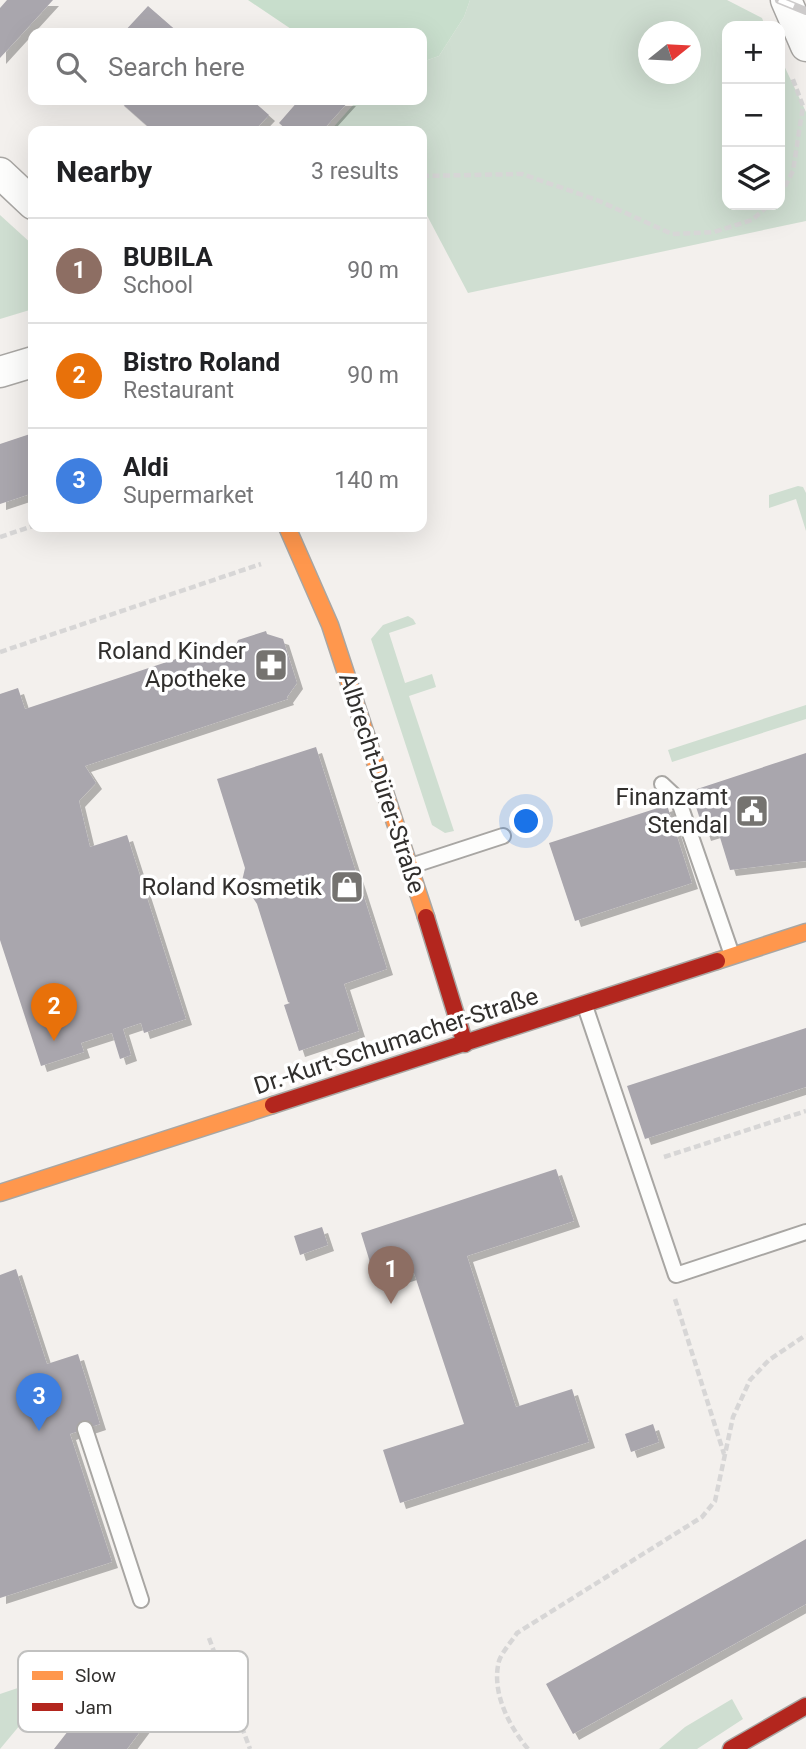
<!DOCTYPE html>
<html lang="en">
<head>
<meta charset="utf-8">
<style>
  :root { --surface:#fff; --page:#f2f2f2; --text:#202124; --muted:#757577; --line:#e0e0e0; --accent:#2563eb }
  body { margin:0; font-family:Roboto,sans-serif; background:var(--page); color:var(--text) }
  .controls { position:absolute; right:21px; top:21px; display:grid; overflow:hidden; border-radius:14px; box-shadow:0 7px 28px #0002 }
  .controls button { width:63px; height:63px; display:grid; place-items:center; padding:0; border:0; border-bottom:2px solid var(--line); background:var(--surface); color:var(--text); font:35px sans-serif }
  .compass { position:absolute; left:638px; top:21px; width:63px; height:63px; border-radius:50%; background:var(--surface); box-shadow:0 7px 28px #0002; rotate:72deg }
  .you { position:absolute; left:527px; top:822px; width:24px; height:24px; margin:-18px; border:5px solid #fff; border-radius:50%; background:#1a73e8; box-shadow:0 0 0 10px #1a73e833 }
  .badge { display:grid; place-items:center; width:46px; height:46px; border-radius:50%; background:var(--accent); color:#fff; font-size:23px; font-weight:700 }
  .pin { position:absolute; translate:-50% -58px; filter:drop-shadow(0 2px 4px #0008) }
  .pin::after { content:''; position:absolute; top:37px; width:24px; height:21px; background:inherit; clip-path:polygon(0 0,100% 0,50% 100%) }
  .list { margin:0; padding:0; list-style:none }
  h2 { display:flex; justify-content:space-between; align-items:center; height:91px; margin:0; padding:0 28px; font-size:30px }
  h2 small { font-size:23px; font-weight:400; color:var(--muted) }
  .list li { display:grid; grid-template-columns:46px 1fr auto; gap:21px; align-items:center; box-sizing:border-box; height:105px; padding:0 28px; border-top:2px solid var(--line) }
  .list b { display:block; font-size:26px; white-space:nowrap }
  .list p { margin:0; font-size:23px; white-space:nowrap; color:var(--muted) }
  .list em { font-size:23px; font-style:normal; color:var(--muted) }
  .icon { flex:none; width:38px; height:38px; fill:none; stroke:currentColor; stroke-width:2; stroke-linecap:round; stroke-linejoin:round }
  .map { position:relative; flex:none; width:806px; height:1749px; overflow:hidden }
  .search { position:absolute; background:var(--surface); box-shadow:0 7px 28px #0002; left:28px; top:28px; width:399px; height:77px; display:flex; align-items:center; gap:18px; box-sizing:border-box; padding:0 24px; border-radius:14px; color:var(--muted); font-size:26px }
  .panel { position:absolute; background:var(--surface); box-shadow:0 7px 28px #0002; left:28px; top:126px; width:399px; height:406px; border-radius:14px }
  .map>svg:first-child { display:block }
  .green { fill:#cfded1; fill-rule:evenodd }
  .forest { fill:#c8decc }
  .building { fill:#a9a6ad; filter:url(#shadow) }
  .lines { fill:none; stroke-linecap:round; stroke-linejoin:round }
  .lane-casing { stroke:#a8a6a3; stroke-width:18 }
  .street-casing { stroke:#a8a6a3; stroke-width:33 }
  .slow-casing { stroke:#a8a6a3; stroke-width:19 }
  .jam-casing { stroke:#a8a6a3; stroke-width:19 }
  .path { stroke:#d7d6d6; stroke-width:4.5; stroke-dasharray:7 3.5; stroke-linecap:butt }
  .lane { stroke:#fdfdfc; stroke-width:14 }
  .street { stroke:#fdfdfc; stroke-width:30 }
  .slow { stroke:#ff974d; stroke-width:16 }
  .jam { stroke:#b3261e; stroke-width:16 }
  .rail-casing { stroke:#cdcbcb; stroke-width:8 }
  .rail { stroke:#fff; stroke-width:5; stroke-dasharray:16; stroke-linecap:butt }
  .labels { text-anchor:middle; stroke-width:7; stroke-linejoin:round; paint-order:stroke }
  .poi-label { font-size:24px; fill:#312f2d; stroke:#fff; text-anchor:end }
  .street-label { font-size:24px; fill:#312f2d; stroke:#fff }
  .key { fill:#fff; stroke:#c1c1c0; stroke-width:2 }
  .key-label { font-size:19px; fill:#312f2d }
</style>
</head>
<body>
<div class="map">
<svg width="806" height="1749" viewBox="0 0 806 1749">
  <defs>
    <filter id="shadow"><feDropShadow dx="6" dy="6" stdDeviation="0" flood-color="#0004"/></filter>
  </defs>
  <rect width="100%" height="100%" fill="#f3f0ed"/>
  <path class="green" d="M470,0H727L762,18L765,26H727V205H780V57L806,112V221L468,293L422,206V131H382L379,126L365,131H330L354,104L353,100H422V62L439,56L464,17ZM648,32H690V74H648Z
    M0,215L33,245V309L0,319Z
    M798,486L803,487L806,493V531L796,499L769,508V495Z
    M408,616L413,619L416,624L389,633L405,683L432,674L436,687L409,696L454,831L445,833L432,825L371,639L383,625Z
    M806,705V719L672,762L668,750Z
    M77,1668L51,1688L0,1749V1694Z
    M732,1699L743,1719L697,1749H659L685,1727Z"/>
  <path class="forest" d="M248,0H470L464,17L439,56L422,62V33H297Z"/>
  <path class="building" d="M7,0H53L0,58V8Z
    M148,6L179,33H123Z
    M118,100H252L269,115L254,131H153Z
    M299,100H350L322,131H288L279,123Z
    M33,433V493L0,504V444Z
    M266,631L267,634L283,639L297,683L287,697L288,699L85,766L96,783L79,801L90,847L127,835L186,1019L144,1033L141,1023L123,1029L131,1055L120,1059L112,1033L81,1043L84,1052L41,1066L0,940V694L18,688L25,709L215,646L219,659L232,655L238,640Z
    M316,747L387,969L344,984L359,1031L299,1051L284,1005L290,1003L288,1002L257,904L242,881L245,868L217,779Z
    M806,753V861L730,870L718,831L705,835L691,791Z
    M667,805L692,883L575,921L549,843Z
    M806,1028V1087L645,1139L627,1086Z
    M556,1169L574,1221L467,1256L516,1407L572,1389L589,1442L400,1503L383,1450L464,1424L414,1273L377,1285L361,1233Z
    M322,1227L328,1245L300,1255L294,1236Z
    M16,1269L47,1364L78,1354L100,1424L70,1434L112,1562L0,1598V1275Z
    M653,1424L659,1442L631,1452L625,1434Z
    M806,1539V1604L573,1734L546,1684Z
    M100,1690L145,1725L127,1749H54Z"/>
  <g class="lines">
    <defs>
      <path id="lane" d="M662,784L678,799L732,955
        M411,866L503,836
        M585,1006L676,1275L806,1232
        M85,1429L141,1600"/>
      <path id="street" d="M786,0L806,46
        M0,173L33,204
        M0,372L33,362"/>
      <path id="slow" d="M287,527L330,625L426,917
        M717,961L806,932
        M0,1193L273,1105"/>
      <path id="jam" d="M426,917L465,1044
        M273,1105L717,961
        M731,1749L806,1706"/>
    </defs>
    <use href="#lane" class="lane-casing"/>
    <use href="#street" class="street-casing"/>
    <use href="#slow" class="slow-casing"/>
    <use href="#jam" class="jam-casing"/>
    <path class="path" d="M422,176L522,174L597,200L672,234L714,232L752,220L769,205
      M780,196L793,171L803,106L792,77
      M0,537L33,526
      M0,652L261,564
      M664,1157L806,1111
      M675,1299L724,1454
      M209,1638L250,1749
      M528,1749C509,1726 491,1692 499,1661C502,1652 512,1641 517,1633L702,1517L715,1501L733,1417L750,1380L769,1360L806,1335"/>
    <use href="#lane" class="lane"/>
    <use href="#street" class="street"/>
    <use href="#slow" class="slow"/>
    <use href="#jam" class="jam"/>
    <defs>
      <path id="rail" d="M779,0L806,11"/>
    </defs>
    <use href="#rail" class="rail-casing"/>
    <use href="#rail" class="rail"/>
  </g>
  <defs>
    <symbol id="pharmacy-square" viewBox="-11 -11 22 22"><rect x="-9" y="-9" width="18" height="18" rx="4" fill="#757370" stroke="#fff"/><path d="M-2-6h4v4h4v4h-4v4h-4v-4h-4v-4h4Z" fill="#fff"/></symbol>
    <symbol id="civic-square" viewBox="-11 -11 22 22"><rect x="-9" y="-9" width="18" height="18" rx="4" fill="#757370" stroke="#fff"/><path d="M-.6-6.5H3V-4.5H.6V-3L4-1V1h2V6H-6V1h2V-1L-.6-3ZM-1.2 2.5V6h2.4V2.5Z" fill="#fff"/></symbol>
    <symbol id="shop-square" viewBox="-11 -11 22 22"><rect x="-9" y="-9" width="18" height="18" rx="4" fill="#757370" stroke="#fff"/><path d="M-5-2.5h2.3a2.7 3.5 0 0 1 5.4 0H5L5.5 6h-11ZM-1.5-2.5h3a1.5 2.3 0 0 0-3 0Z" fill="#fff"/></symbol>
  </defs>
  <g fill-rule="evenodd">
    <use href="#pharmacy-square" x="252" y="646" width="38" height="38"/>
    <use href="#civic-square" x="733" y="792" width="38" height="38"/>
    <use href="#shop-square" x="328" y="868" width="38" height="38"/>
  </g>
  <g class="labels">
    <g class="poi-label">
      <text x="246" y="659">Roland Kinder<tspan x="246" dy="28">Apotheke</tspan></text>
      <text x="728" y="805">Finanzamt<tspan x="728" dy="28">Stendal</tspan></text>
      <text x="322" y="895">Roland Kosmetik</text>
    </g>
    <g class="street-label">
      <text transform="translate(382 783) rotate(72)" y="8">Albrecht-Dürer-Straße</text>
      <text transform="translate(396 1041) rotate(-18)" y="8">Dr.-Kurt-Schumacher-Straße</text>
    </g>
  </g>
  <rect x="18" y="1651" width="230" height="81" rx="10" class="key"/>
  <rect x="32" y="1671" width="31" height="9" fill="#ff974d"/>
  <rect x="32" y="1703" width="31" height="8" fill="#b3261e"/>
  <g class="key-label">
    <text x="75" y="1682">Slow</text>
    <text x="75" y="1714">Jam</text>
  </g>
</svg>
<div class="controls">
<button>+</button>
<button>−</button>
<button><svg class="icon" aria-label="layers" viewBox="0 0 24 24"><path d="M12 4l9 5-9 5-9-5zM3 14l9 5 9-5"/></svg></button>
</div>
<svg class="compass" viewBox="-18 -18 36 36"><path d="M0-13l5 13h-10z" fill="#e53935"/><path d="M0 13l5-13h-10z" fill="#757577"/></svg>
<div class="you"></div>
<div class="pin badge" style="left:391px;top:1304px;background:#8d6e63">1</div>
<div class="pin badge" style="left:54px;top:1041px;background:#e8710a">2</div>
<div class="pin badge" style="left:39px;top:1431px;background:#3f7fe0">3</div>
<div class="search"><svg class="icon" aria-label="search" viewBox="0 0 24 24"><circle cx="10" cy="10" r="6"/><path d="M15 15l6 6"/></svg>Search here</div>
<section class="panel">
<h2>Nearby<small>3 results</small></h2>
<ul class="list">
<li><span class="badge" style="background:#8d6e63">1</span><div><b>BUBILA</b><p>School</p></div><em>90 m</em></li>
<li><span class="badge" style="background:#e8710a">2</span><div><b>Bistro Roland</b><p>Restaurant</p></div><em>90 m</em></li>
<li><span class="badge" style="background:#3f7fe0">3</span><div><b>Aldi</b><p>Supermarket</p></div><em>140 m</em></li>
</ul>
</section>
</div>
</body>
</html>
